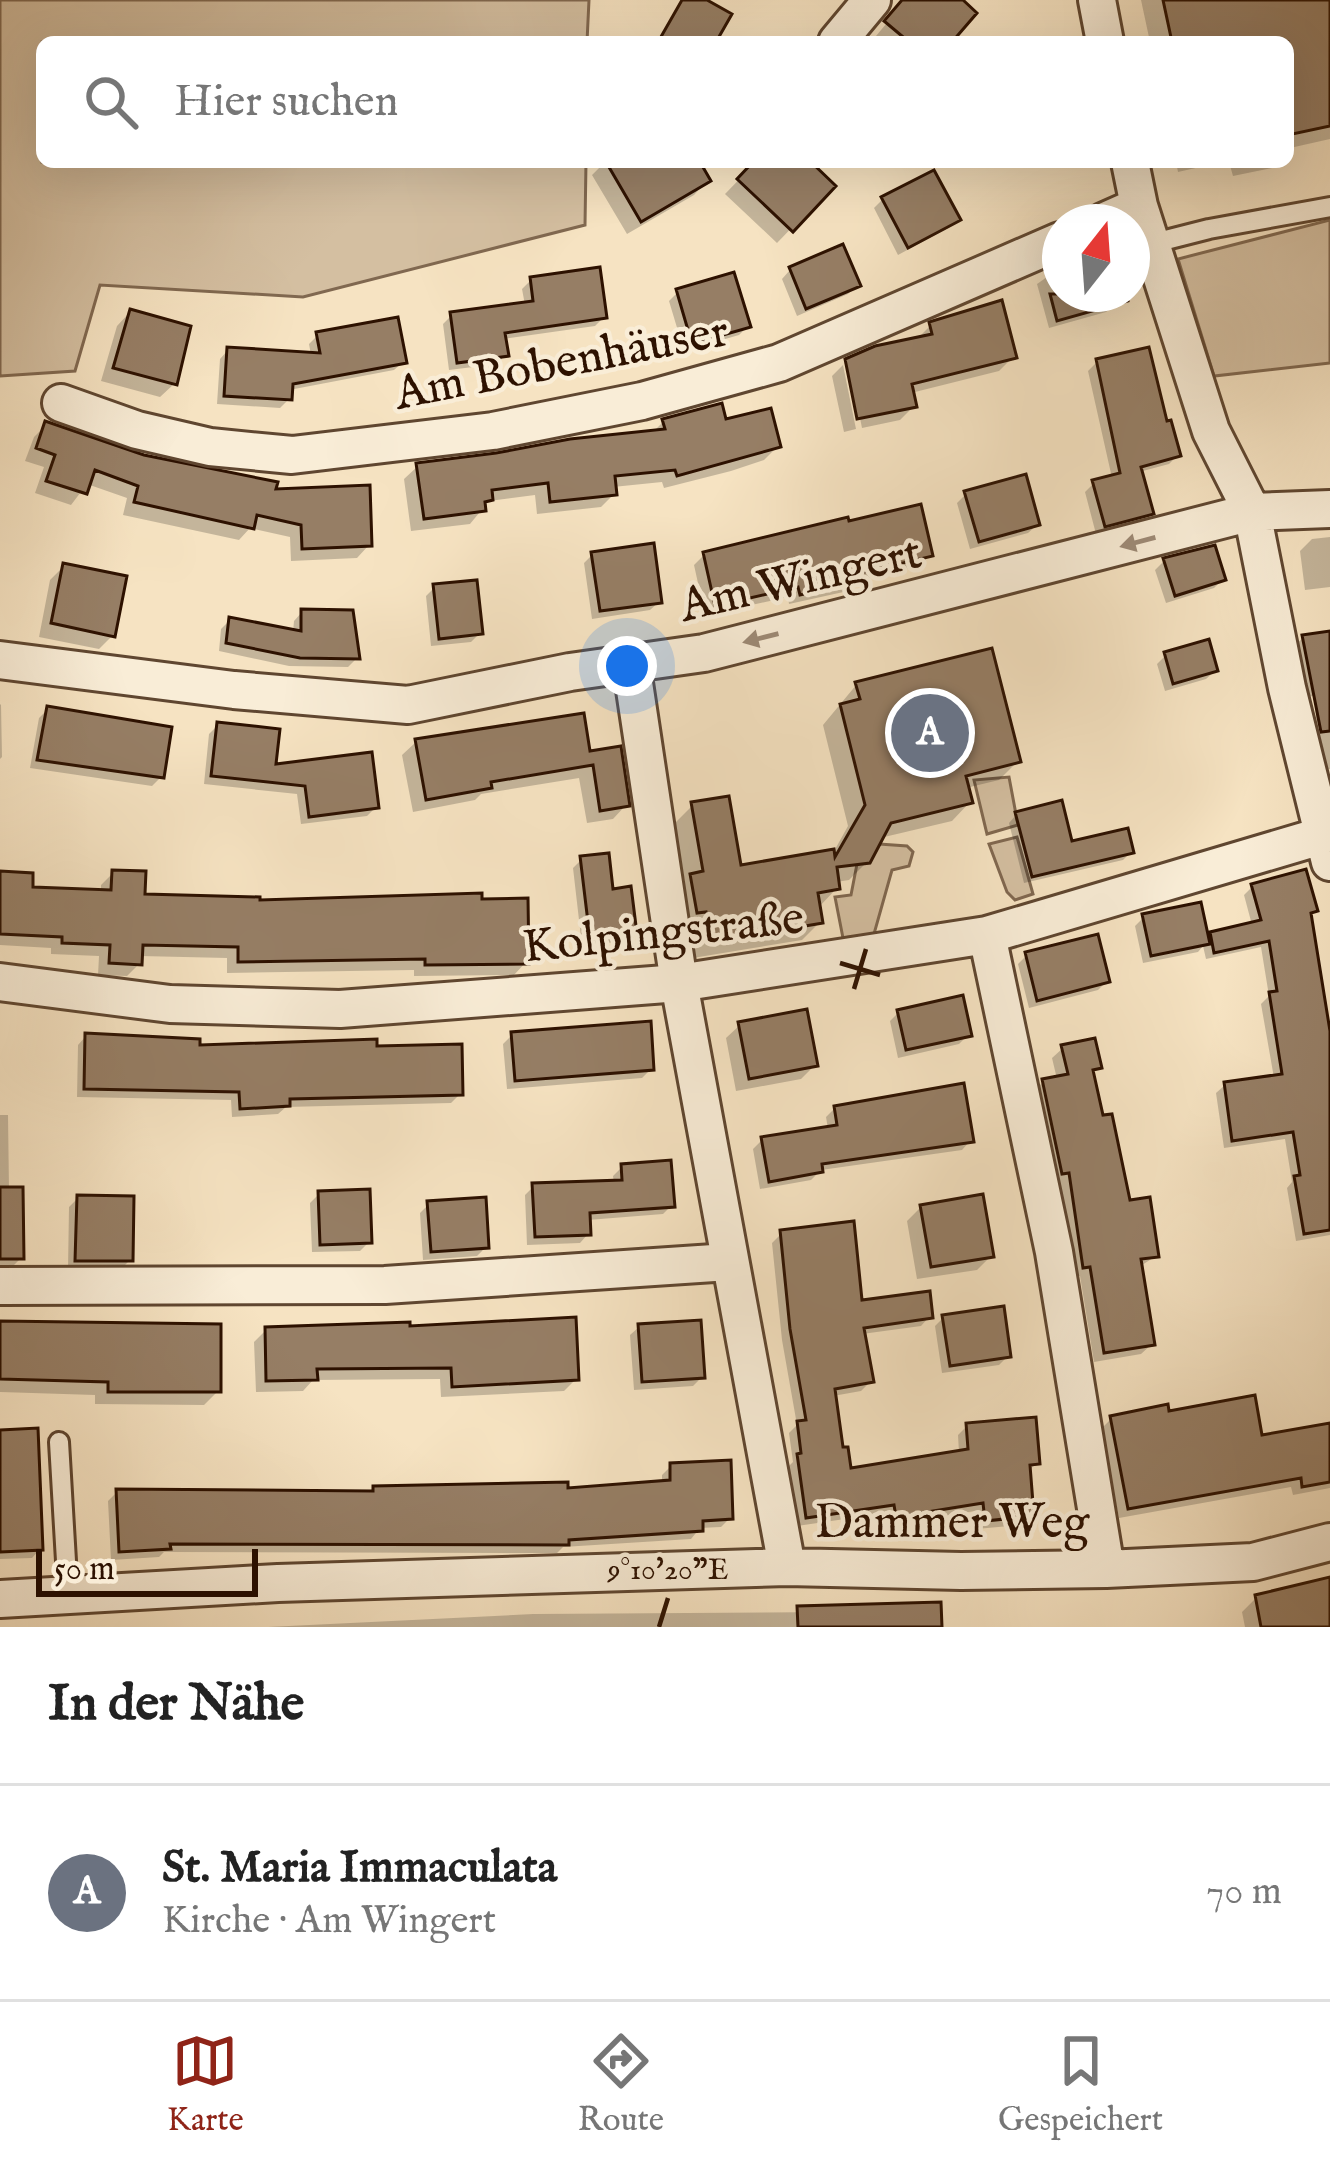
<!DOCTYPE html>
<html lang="de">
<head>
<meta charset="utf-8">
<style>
  :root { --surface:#fff; --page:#f2f2f2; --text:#222; --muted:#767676; --line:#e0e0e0; --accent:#8f2418 }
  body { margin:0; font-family:"IM FELL English",serif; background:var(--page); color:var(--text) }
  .compass { position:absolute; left:1042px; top:204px; width:108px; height:108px; border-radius:50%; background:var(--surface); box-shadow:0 12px 48px #0002; rotate:17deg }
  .scale { position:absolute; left:36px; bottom:30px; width:222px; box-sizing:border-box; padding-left:12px; border:6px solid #2d1100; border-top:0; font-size:33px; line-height:42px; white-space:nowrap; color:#2d1100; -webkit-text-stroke:9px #f9edd7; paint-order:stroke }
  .you { position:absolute; left:627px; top:666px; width:42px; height:42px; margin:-30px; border:9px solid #fff; border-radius:50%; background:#1a73e8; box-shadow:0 0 0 18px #1a73e833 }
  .badge { display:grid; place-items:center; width:78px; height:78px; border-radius:50%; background:var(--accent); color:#fff; font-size:39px; font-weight:700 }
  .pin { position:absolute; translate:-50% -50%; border:6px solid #fff; box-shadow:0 3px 12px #0006 }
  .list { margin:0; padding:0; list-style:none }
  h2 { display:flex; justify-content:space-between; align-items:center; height:156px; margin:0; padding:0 48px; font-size:51px }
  h2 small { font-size:39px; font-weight:400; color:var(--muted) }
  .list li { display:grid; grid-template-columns:78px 1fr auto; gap:36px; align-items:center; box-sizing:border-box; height:216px; padding:0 48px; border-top:3px solid var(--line) }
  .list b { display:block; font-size:45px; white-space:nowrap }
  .list p { margin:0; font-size:39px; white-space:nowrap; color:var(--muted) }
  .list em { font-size:39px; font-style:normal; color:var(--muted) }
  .icon { flex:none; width:66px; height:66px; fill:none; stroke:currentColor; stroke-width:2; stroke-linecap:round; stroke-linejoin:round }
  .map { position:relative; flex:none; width:1330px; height:1627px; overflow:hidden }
  .search { position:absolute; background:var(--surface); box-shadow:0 12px 48px #0002; left:36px; right:36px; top:36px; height:132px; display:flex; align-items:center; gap:30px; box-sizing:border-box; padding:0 42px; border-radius:18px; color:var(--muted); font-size:45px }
  .sheet { height:372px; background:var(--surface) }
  nav { display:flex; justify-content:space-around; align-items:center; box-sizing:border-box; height:168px; border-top:3px solid var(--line); background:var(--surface); font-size:33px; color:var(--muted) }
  nav a { display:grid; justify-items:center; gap:6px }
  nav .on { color:var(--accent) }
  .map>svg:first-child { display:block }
  .green { fill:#d4bfa1; stroke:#806850; stroke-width:3 }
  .shadow { fill:#0003 }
  .building { fill:#967e65; stroke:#2d1100; stroke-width:3 }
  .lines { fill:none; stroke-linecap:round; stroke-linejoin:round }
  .lane-casing { stroke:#5f4630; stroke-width:24 }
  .street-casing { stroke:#5f4630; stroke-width:42 }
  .lane { stroke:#f9edd7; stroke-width:18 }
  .street { stroke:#f9edd7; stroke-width:36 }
  .oneway { fill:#9d8a76 }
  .ticks { fill:none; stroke:#2d1100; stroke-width:4.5 }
  .labels { text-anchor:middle; stroke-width:9; stroke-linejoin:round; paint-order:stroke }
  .street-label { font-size:48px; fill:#2d1100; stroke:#f9edd7 }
  .ticks-label { font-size:30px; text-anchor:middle; fill:#2d1100; stroke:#f9edd7; stroke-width:9; stroke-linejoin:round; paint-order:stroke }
</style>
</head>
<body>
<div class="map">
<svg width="1330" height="1627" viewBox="0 0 1330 1627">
  <rect width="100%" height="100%" fill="#f6e3c2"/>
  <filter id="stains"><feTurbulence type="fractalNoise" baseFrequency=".00167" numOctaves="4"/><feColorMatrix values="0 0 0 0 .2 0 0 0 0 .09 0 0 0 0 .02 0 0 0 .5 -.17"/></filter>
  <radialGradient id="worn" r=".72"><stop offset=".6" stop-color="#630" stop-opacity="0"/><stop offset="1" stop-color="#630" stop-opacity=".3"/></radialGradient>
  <path class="green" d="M0,0H589L587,42H42V162H586L585,225L303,297L100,285L75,371L0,376Z
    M1330,220V363L1214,376L1178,259Z
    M1009,777L1018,825L987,834L974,780Z
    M1017,837L1033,894L1015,900L1007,892L989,844Z
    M879,844L907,846L913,852L909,866L892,870L874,934L843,938L835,897L851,895L857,864Z"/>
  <path class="shadow" d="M906,0H958L948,42H871Z
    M1141,0H1330V139L1290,148L1288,152V42H1150Z
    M605,162H696L707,181L694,195L627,234L592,175Z
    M756,162H806L832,186L777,243L725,194Z
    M1176,162H1222L1178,172Z
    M1229,162H1278L1272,168L1233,176Z
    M882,200L957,220L948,228L898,255L874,208Z
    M1060,268V294H1113L1115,303L1106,312L1049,328L1037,284Z
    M790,270L857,285L848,294L797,316L782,279Z
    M531,280L604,317L595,326L503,339L505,355L497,364L449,370L443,324L452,315L525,305L522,289Z
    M678,292L748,326L739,335L684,351L669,301Z
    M130,312L174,384L160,397L101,381L117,326Z
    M931,325L1013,357L999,371L911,393L914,406L900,420L862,428L849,364H844L917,339Z
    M318,335L403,362L394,370L289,390V399L280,408L217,404L220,359L228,350L311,355L309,344Z
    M1097,362L1165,425L1177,456L1169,464L1139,472L1151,513L1142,522L1096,534L1085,492L1094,483L1112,478L1088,371Z
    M843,365L856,429L844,432L832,376Z
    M664,421L778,446L764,460L731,471L664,488L662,482L613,487L614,494L601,507L537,514L535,495L489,501L470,524L411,531L404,479L418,466L652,433Z
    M46,425L144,458L272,492L369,545L357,558L291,561L290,537L250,528L239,540L123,515L127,498L87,484L71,505L35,493L44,467L25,461L34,437Z
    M966,494L1037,525L1028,533L970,549L957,503Z
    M1330,537V587L1305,590L1300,551L1312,539Z
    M593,554L659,602L650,610L592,619L584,563Z
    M705,554L930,555L919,566L859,580L848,591L789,604L788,597L705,615L694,565Z
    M1164,561L1223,579L1214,588L1166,603L1155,570Z
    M64,566L113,635L99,649L39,637L50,580Z
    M435,587L480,633L471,642L431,646L426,596Z
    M302,612L357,658L348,667L289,666L219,651L221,629L230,620L293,632L294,621Z
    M1330,634V769L1321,770L1314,696L1303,697L1294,646L1303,638Z
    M1166,655L1215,671L1206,679L1165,691L1157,664Z
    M857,684L1018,761L999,780L966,788L970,802L952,821L880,838L868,861L849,880L836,882L837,888L818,908L820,922L802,940L693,958L673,895L685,883L675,823L693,805L738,869L833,853L848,826L823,725Z
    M1,704L2,757L0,759V705Z
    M48,709L161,777L152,786L30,768L39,718Z
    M218,725L273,768L376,807L367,816L301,824L297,794L204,784L209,734Z
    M416,742L588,754L626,805L613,819L587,823L579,778L481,794L475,800L413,812L402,755Z
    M1016,815L1070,845L1131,852L1123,860L1024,883L1009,823Z
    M582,859L611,892L634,932L625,941L582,946L573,868Z
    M113,873L142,897L526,962L514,975L414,976V970L227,973V958L140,956L139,964L127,976L98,975L99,956L51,954V948L0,945V874L29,890L101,893V885Z
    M1253,886L1315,911L1308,917L1330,1050V1235L1296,1241L1287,1188L1292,1182L1285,1139L1224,1148L1216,1093L1225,1085L1274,1078L1261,1004L1269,996L1261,947L1206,959L1203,946L1198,952L1143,963L1135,926L1144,917L1206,940L1211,934L1252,925L1244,895Z
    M1027,955L1107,981L1098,990L1029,1008L1018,964Z
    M899,1012L968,1035L959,1044L898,1058L890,1021Z
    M740,1025L815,1065L801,1079L736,1091L726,1038Z
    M512,1035L651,1069L642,1078L507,1089L503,1044Z
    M86,1036L197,1048L374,1049L460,1094L451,1103L286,1107L278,1114L232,1117L231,1100L77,1097L78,1045Z
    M1063,1048L1099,1067L1091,1075L1128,1203L1156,1256L1139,1267L1152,1344L1141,1354L1094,1362L1080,1276L1073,1277L1059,1181L1052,1183L1033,1092L1043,1082L1057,1079L1052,1058Z
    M835,1108L970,1141L962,1150L821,1170L811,1180L760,1189L753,1149L762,1140L828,1129L826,1117Z
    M0,1115H8L9,1190L21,1258L9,1270H0Z
    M622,1167L672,1205L663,1214L588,1220V1234L580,1243L527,1245L525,1195L534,1186L614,1183L613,1176Z
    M319,1194L369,1242L360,1251L312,1252L310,1203Z
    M78,1198L130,1260L121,1269H68L69,1207Z
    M429,1204L486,1247L477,1256L423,1260L420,1213Z
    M921,1207L991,1256L977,1270L917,1279L907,1221Z
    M782,1233L859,1303L930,1316L921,1326L862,1334L871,1381L861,1391L833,1396L841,1451L849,1471L959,1453L958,1435L967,1426L1037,1463L1027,1472L1031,1515L1022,1525L976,1529L975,1511L888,1525L886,1513L797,1526L789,1466L793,1462L789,1433L797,1425L782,1340L772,1243Z
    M944,1317L1008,1356L999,1365L942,1373L935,1326Z
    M0,1323L218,1391L204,1405L95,1404V1395L0,1392Z
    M639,1327L702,1377L693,1386L634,1390L630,1335Z
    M266,1330L576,1379L564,1391L441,1397L440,1379L313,1380L303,1391L256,1392L254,1342Z
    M1167,1415L1260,1438L1330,1426V1488L1293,1495L1291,1487L1119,1518L1101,1429L1111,1419Z
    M0,1433L40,1549L32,1558L0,1559Z
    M671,1466L730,1518L721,1527L700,1528L691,1539L563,1547L557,1553L164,1552L159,1557L111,1560L108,1501L117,1492L565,1491L662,1484V1475Z
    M1330,1579V1627H1245L1242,1612L1256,1598Z
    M836,1612L939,1627H268L533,1614Z"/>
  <path class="building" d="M682,0H707L732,14L716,42H658Z
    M902,0H963L977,13L952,42H909L884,21Z
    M1163,0H1330V126L1288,135V42H1172Z
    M606,162H700L711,181L641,222Z
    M753,162H811L836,186L793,232L737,179Z
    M934,170L961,220L908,248L881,197Z
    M843,244L861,286L806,309L789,267Z
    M600,267L607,318L505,333L509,356L457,363L450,312L533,301L530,277Z
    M734,272L751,327L692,344L676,289Z
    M1050,294H1127L1128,301L1057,321Z
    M1002,300L1017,358L912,384L917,407L857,419L845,359L875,346L932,334L929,322Z
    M130,309L191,326L177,385L113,368Z
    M398,317L407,363L293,384L292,400L224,396L227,347L320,353L316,332Z
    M1149,347L1167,421L1171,420L1181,456L1141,467L1154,514L1105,527L1092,480L1120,473L1096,359Z
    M722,403L726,419L771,408L781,447L677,476L675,470L615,476L617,495L550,502L548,483L492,490L493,500L485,502L486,511L424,519L416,463L496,453L570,439L665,429L662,419Z
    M45,421L144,455L278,482L276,489L370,485L372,546L302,549L301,525L257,515L254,529L134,502L138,486L95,470L87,494L46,481L55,455L36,448Z
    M1026,474L1040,525L979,542L964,491Z
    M921,504L933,556L860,573L862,581L800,595L798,587L715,606L703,552L848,517L849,521Z
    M654,543L662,603L600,611L591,552Z
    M1215,545L1226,580L1175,596L1163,558Z
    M63,563L127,576L115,637L51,623Z
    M477,580L483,634L439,639L433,584Z
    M301,609L353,610L360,659L300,658L226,643L229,617L301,631Z
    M1330,631V731L1321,732L1302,635Z
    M1209,639L1218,671L1173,684L1164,652Z
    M992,648L1021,762L966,776L973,803L891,823L870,863L837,867L840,889L818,893L823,923L711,942L706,912L697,913L690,874L703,871L691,802L729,796L741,865L834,849L835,857L865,805L840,704L860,699L855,682Z
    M47,706L172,727L164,778L37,760Z
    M584,713L590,751L621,746L630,806L600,811L593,765L491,782L492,788L426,800L415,739Z
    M217,722L280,729L276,764L372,752L379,808L309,817L305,786L211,776Z
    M1062,800L1072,841L1128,828L1134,853L1032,877L1015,812Z
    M609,853L613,889L631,886L637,934L590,939L580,856Z
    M1306,869L1318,911L1311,913L1330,1031V1230L1304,1234L1294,1176L1300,1175L1293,1132L1232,1141L1224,1082L1282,1074L1269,992L1277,991L1269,941L1214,953L1210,932L1261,920L1251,884Z
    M112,870L146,871L145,894L260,897V900L482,893V899L528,898L529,964L425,965V959L238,962V947L143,945L142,965L109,963L110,945L62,943V937L0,934V871L33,873V887L111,890Z
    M1201,902L1210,944L1151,956L1142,914Z
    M1098,934L1110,982L1037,1001L1025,952Z
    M963,995L972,1036L906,1050L897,1010Z
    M807,1009L818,1066L749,1079L738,1022Z
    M651,1021L654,1070L515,1081L511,1032Z
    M85,1033L200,1039V1045L377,1039V1046L462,1044L463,1095L290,1099V1106L240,1109L239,1092L84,1089Z
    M1095,1038L1102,1068L1093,1070L1103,1115L1112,1114L1130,1200L1150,1197L1159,1257L1141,1259L1155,1345L1104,1353L1090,1267L1083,1268L1069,1173L1062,1174L1042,1079L1068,1074L1061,1045Z
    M964,1083L974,1142L822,1164L823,1172L769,1182L761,1137L837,1125L834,1106Z
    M671,1160L675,1207L590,1213L591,1235L535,1237L532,1183L622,1180L621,1164Z
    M0,1187H23L24,1259H0Z
    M370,1189L372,1243L320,1245L318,1191Z
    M983,1194L994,1257L931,1267L920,1205Z
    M77,1195L134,1196L133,1261H75Z
    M486,1197L489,1248L431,1252L427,1201Z
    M854,1221L862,1300L930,1291L933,1318L864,1328L874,1382L835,1389L843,1447H848L851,1468L968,1449L966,1423L1036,1417L1040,1464L1030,1465L1034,1516L985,1521L983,1503L896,1517L894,1505L806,1518L797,1454L801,1453L797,1421L806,1420L790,1329L780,1230Z
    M1004,1306L1011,1357L950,1366L942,1315Z
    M576,1317L579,1380L452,1387L451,1368L317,1369L318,1380L266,1381L265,1327L410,1322V1326Z
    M701,1320L705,1378L642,1382L638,1324Z
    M0,1321L221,1324V1392H108V1382L0,1379Z
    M1255,1395L1262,1435L1330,1423V1482L1302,1487L1301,1478L1128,1509L1110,1416L1168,1404L1169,1411Z
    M38,1428L43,1550L0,1552V1430Z
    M731,1460L733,1519L703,1521V1531L569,1540V1545L170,1544L171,1549L119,1552L116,1489L373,1491V1486L568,1482V1488L670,1480V1463Z
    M1330,1577V1627H1261L1255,1595Z
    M941,1602L942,1627H798L797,1606Z"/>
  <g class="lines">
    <defs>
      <path id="lane" d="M1154,243L1209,229L1330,207
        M59,1442L68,1595"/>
      <path id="street" d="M1097,0L1105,42
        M837,42L872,0
        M1130,162L1139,206L1211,431L1252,512L1287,688L1330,862
        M1103,222L1139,206
        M61,403L137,430L210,447L292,455L493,431L642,401L779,363L1060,241
        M0,660L234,690L408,705L570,672L704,653L1252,512L1330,509
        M631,663L679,983L787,1567
        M987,935L1054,1252L1106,1569
        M0,982L170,1004L340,1009L679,983L987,935L1321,836
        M0,1286L385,1285L729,1262
        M0,1599L278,1583L787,1567L961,1571L1106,1569L1253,1562L1330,1542"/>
    </defs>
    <use href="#lane" class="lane-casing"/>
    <use href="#street" class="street-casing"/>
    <use href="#lane" class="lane"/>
    <use href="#street" class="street"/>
  </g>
  <defs><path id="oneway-solid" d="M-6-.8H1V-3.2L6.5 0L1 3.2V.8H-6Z" transform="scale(3)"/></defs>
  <g class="oneway">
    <use href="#oneway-solid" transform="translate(1138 542) rotate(165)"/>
    <use href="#oneway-solid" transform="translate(761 638) rotate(166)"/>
  </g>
  <path class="ticks" d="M840,963L880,975M854,989L866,949M659,1627L668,1598"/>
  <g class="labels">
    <g class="street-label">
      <text transform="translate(561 360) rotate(-11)" y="17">Am Bobenhäuser</text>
      <text transform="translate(800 577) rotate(-13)" y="17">Am Wingert</text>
      <text transform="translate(663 930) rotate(-6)" y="17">Kolpingstraße</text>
      <text x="952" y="1537">Dammer Weg</text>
    </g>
  </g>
  <g class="ticks-label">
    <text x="668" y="1579">9°10'20"E</text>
  </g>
  <rect width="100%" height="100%" filter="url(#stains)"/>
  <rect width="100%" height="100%" fill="url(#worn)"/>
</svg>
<svg class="compass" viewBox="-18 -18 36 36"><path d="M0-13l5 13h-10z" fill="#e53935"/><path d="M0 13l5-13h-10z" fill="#767676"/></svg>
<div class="scale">50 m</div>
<div class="you"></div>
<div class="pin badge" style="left:930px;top:733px;background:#6b7280">A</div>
<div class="search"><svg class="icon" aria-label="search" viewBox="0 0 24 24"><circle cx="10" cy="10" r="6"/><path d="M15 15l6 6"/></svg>Hier suchen</div>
</div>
<section class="sheet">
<h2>In der Nähe<small></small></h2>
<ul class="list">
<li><span class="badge" style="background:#6b7280">A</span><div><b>St. Maria Immaculata</b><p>Kirche · Am Wingert</p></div><em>70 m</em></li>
</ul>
</section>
<nav>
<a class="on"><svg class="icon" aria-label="map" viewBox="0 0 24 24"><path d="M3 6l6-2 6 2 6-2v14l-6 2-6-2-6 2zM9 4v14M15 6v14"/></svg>Karte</a>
<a><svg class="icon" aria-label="directions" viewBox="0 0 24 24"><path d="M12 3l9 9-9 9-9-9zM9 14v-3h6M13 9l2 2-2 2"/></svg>Route</a>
<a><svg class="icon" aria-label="saved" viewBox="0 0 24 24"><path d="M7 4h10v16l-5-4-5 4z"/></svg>Gespeichert</a>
</nav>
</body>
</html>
